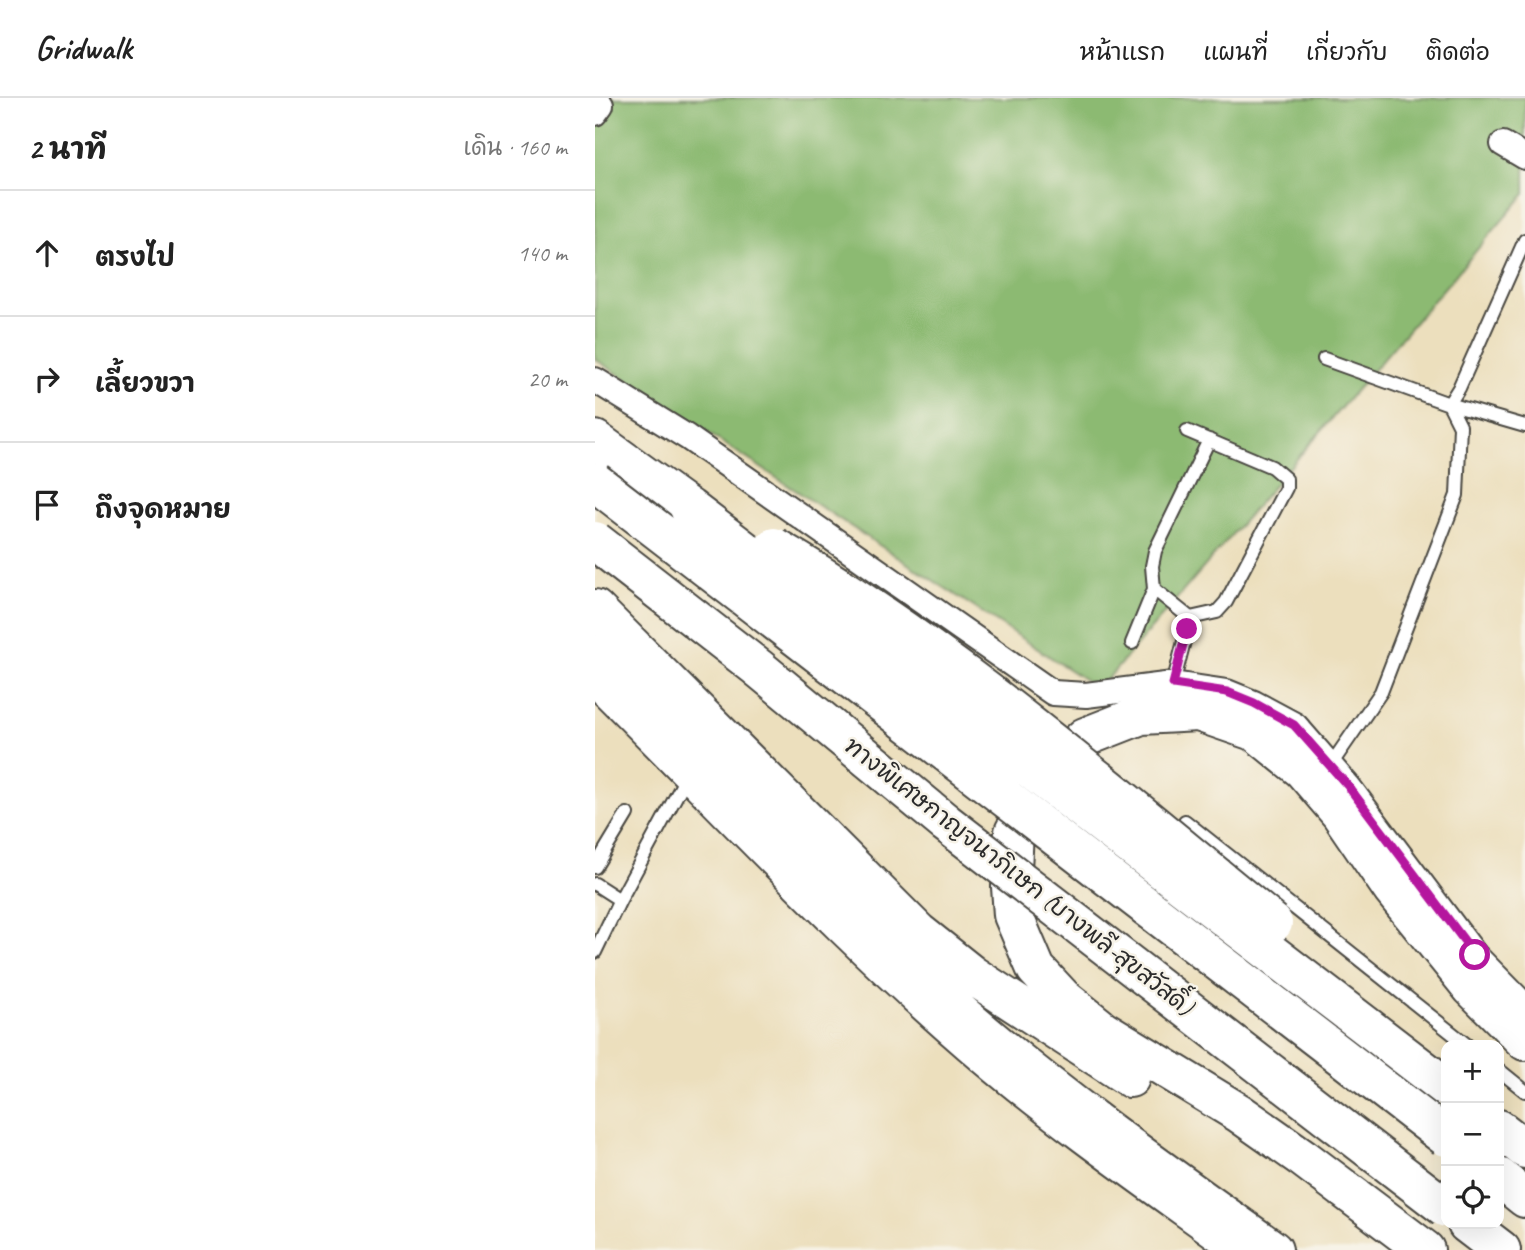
<!DOCTYPE html>
<html lang="th">
<head>
<meta charset="utf-8">
<style>
  :root { --surface:#fff; --page:#f2f2f2; --text:#222; --muted:#767676; --line:#e0e0e0 }
  body { margin:0; font-family:Caveat,"Playpen Sans Thai",sans-serif; background:var(--page); color:var(--text) }
  .controls { position:absolute; right:21px; bottom:21px; display:grid; overflow:hidden; border-radius:14px; box-shadow:0 7px 28px #0002 }
  .controls button { width:63px; height:63px; display:grid; place-items:center; padding:0; border:0; border-bottom:2px solid var(--line); background:var(--surface); color:var(--text); font:35px sans-serif }
  .stop { position:absolute; width:21px; height:21px; margin:-16px; border:5px solid #b5179e; border-radius:50%; background:#fff }
  .stop.end { background:#b5179e; border-color:#fff; box-shadow:0 2px 7px #0008 }
  .list { margin:0; padding:0; list-style:none }
  h2 { display:flex; justify-content:space-between; align-items:center; height:91px; margin:0; padding:0 28px; font-size:30px }
  h2 small { font-size:23px; font-weight:400; color:var(--muted) }
  .list li { display:grid; grid-template-columns:46px 1fr auto; gap:21px; align-items:center; box-sizing:border-box; height:126px; padding:0 28px; border-top:2px solid var(--line) }
  .list b { display:block; font-size:26px; white-space:nowrap }
  .list em { font-size:23px; font-style:normal; color:var(--muted) }
  .icon { flex:none; width:38px; height:38px; fill:none; stroke:currentColor; stroke-width:2; stroke-linecap:round; stroke-linejoin:round }
  .map { position:relative; flex:none; width:930px; height:1152px; overflow:hidden }
  header { display:flex; align-items:center; gap:42px; box-sizing:border-box; height:98px; padding:0 35px; background:var(--surface); border-bottom:2px solid var(--line) }
  header strong { font-size:33px }
  nav { display:flex; gap:38px; margin-inline-start:auto; font-size:24px }
  main { display:flex }
  aside { flex:1; background:var(--surface) }
  .map>svg:first-child { display:block }
  .forest { fill:#8cba72; stroke:#5c724e; stroke-width:2 }
  .lines { fill:none; stroke-linecap:round; stroke-linejoin:round }
  .service-casing { stroke:#484641; stroke-width:16 }
  .minor-casing { stroke:#484641; stroke-width:28 }
  .motorway-casing { stroke:#484641; stroke-width:42 }
  .service { stroke:#fff; stroke-width:12 }
  .minor { stroke:#fff; stroke-width:24 }
  .motorway { stroke:#fff; stroke-width:38 }
  .motorway-bridge-casing { stroke:#484641; stroke-width:42; stroke-linecap:butt }
  .motorway-bridge { stroke:#fff; stroke-width:38 }
  .route { stroke:#b5179e; stroke-width:9 }
  .labels { text-anchor:middle; stroke-width:5; stroke-linejoin:round; paint-order:stroke }
  .street-label { font-size:24px; fill:#2b2b2b; stroke:#f7f3e8 }
</style>
</head>
<body>
<header>
<strong>Gridwalk</strong>
<nav><a>หน้าแรก</a><a>แผนที่</a><a>เกี่ยวกับ</a><a>ติดต่อ</a></nav>
</header>
<main>
<aside>
<h2>2 นาที<small>เดิน · 160 m</small></h2>
<ul class="list">
<li><svg class="icon" aria-label="ahead" viewBox="0 0 24 24"><path d="M12 20V5M6 11l6-6 6 6"/></svg><div><b>ตรงไป</b></div><em>140 m</em></li>
<li><svg class="icon" aria-label="right" viewBox="0 0 24 24"><path d="M7 20v-9h11M14 6l5 5-5 5"/></svg><div><b>เลี้ยวขวา</b></div><em>20 m</em></li>
<li><svg class="icon" aria-label="arrive" viewBox="0 0 24 24"><path d="M6 21V4h12l-3 4 3 4H6"/></svg><div><b>ถึงจุดหมาย</b></div></li>
</ul>
</aside>
<div class="map">
<svg width="930" height="1152" viewBox="0 0 930 1152">
  <rect width="100%" height="100%" fill="#f7f3e8"/>
  <filter id="ink" filterUnits="userSpaceOnUse"><feTurbulence type="fractalNoise" baseFrequency=".0143" numOctaves="2"/><feDisplacementMap in="SourceGraphic" scale="14" xChannelSelector="R" yChannelSelector="G"/><feConvolveMatrix kernelMatrix="1 2 1 2 8 2 1 2 1" color-interpolation-filters="sRGB"/></filter>
  <filter id="wash" filterUnits="userSpaceOnUse"><feTurbulence type="fractalNoise" baseFrequency=".00686" numOctaves="4" result="noise"/><feDisplacementMap in="SourceGraphic" scale="28" xChannelSelector="R" yChannelSelector="G"/><feGaussianBlur stdDeviation="1.57" result="paint"/><feColorMatrix in="noise" values="0 0 0 0 0 0 0 0 0 0 0 0 0 0 0 0 0 1.4 0 .05"/><feComposite in="paint" operator="in"/></filter>
  <g filter="url(#wash)">
    <rect width="100%" height="100%" fill="#ecdfbd"/>
    <path class="forest" d="M0,0H930V96L504,591L0,261Z"/>
  </g>
  <g filter="url(#ink)">
    <g class="lines">
      <defs>
        <path id="service" d="M930,142L864,290L854,306L930,328
          M729,261L854,306L865,328L862,397L786,594L735,668
          M592,333L677,369L691,381V390L631,504L622,514L595,520
          M537,545L559,491
          M578,586L595,520L559,491L557,468L560,453L614,342
          M590,723L872,947
          M0,769L32,716
          M0,786L25,802
          M0,854L25,802L92,678
          M904,972L930,993"/>
        <path id="minor" d="M0,4L6,7L0,15
          M908,46L930,59
          M0,282L92,339L458,595L491,597L578,586L632,594L659,605L700,627L753,688L880,857L930,908
          M0,587C128,714 250,847 388,964C467,1031 554,1091 638,1152"/>
        <path id="motorway" d="M0,342L94,410
          M0,511L323,834L377,877L535,980
          M0,557C115,671 225,791 346,898C451,991 564,1071 678,1152
          M904,1031L930,1051
          M904,1079L930,1100
          M872,1126L906,1152
          M830,1152L708,1060L644,1015L508,932L467,899L441,871L418,817L416,789L419,734L453,673L490,639L546,617L603,614L661,634L708,672L745,715L797,791L877,890L930,943"/>
      </defs>
      <use href="#service" class="service-casing"/>
      <use href="#minor" class="minor-casing"/>
      <use href="#motorway" class="motorway-casing"/>
      <use href="#service" class="service"/>
      <use href="#minor" class="minor"/>
      <use href="#motorway" class="motorway"/>
      <defs>
        <path id="motorway-bridge" d="M0,384L851,1039
          M94,410L851,989
          M0,443L162,569L351,725L851,1110
          M179,449C359,554 517,694 678,825"/>
      </defs>
      <use href="#motorway-bridge" class="motorway-bridge-casing"/>
      <use href="#motorway-bridge" class="motorway-bridge"/>
    </g>
  </g>
  <g class="lines" filter="url(#ink)">
    <path class="route" d="M592,531L578,586L632,594L659,605L699,627L753,688L880,857"/>
  </g>
  <g class="labels">
    <g class="street-label">
      <text transform="translate(424 778) rotate(38)" y="8">ทางพิเศษกาญจนาภิเษก (บางพลี-สุขสวัสดิ์)</text>
    </g>
  </g>
</svg>
<div class="controls">
<button>+</button>
<button>−</button>
<button><svg class="icon" aria-label="locate" viewBox="0 0 24 24"><circle cx="12" cy="12" r="6"/><path d="M12 2v4M12 18v4M2 12h4M18 12h4"/></svg></button>
</div>
<div class="stop" style="left:880px;top:857px"></div>
<div class="stop end" style="left:592px;top:531px"></div>
</div>
</main>
</body>
</html>
